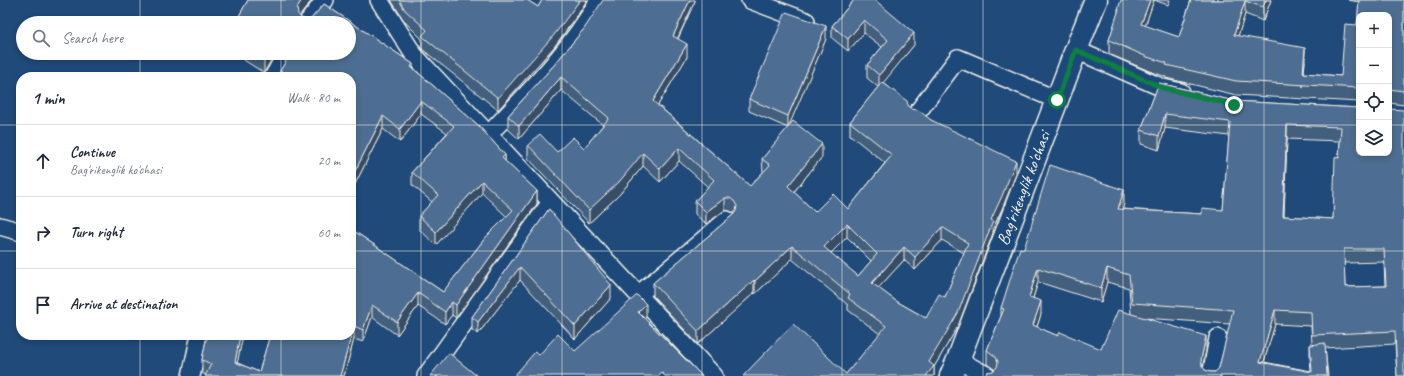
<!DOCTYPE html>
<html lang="en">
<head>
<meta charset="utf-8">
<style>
  :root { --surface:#fff; --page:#f6f6f7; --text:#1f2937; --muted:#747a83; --line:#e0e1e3 }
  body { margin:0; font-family:Caveat,sans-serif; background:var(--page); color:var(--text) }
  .controls { position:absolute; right:12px; top:12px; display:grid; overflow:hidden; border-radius:8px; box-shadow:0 2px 6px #0003 }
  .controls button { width:36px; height:36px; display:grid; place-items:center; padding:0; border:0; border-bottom:1px solid var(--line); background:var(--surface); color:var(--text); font:20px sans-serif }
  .stop { position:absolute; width:12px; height:12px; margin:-9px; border:3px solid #0b8043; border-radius:50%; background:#fff }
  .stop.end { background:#0b8043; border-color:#fff; box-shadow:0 1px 4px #0008 }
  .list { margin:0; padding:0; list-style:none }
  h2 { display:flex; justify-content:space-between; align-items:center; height:52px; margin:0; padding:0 16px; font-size:17px }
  h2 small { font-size:13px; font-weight:400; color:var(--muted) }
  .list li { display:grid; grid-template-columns:26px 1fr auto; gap:12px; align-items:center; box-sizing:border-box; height:72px; padding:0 16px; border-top:1px solid var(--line) }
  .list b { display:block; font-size:15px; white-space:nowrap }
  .list p { margin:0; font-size:13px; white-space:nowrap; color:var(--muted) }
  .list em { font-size:13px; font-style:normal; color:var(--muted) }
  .icon { flex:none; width:22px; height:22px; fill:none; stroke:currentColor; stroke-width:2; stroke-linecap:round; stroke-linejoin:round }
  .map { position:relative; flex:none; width:1404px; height:376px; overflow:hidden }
  .search { position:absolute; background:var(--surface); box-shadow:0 2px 6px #0003; left:16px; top:16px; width:340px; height:44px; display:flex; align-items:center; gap:10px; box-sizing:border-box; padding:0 14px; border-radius:22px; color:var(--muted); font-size:15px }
  .panel { position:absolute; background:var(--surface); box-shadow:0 2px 6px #0003; left:16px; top:72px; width:340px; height:268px; border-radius:16px }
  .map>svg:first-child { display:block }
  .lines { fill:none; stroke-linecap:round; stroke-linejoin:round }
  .street-casing { stroke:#f4f1e8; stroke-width:20 }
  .secondary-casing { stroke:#f4f1e8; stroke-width:25 }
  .street { stroke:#1f4a7a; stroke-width:17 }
  .secondary { stroke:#1f4a7a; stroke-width:22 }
  .wall { fill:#425f7e; stroke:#f4f1e8; fill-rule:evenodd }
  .shaded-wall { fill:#364d66; stroke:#f4f1e8 }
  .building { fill:#4d6e92; stroke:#f4f1e8; fill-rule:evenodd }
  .route { stroke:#0b8043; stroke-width:5 }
  .grid { fill:none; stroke:#f4f1e8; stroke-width:1; stroke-opacity:0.55 }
  .labels { text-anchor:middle; stroke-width:3; stroke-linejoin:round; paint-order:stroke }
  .street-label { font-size:17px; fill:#f4f1e8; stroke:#1f4a7a }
</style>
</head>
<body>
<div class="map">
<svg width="1404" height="376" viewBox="0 0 1404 376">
  <rect width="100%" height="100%" fill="#1f4a7a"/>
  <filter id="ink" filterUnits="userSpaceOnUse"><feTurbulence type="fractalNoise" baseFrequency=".025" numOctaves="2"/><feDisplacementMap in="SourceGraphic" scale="8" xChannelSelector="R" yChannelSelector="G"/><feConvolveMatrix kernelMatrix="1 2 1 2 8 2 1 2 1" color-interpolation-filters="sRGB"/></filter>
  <g filter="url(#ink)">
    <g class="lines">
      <defs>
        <path id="street" d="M379,0L414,55L714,376
          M750,0L806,21
          M307,23L325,0
          M1076,50L1163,88L1181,92
          M273,77L287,53
          M917,113L958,58L1057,100
          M488,135C528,93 571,50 599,0
          M0,226L21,232
          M638,295L727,220
          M958,360L988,376
          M191,376L200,335
          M426,376L551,202
          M1211,376L1218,338"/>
        <path id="secondary" d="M951,376L958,360L1076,50L1096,0"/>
      </defs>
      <use href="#street" class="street-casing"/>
      <use href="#secondary" class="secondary-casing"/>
      <use href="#street" class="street"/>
      <use href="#secondary" class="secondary"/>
    </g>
    <path class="wall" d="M248,0H312L300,16L301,18L306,20L311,19L324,4L413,64V69L422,76L478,125L505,155V161L537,191V204L456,318L452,315L445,324L418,306L397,335L372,317L363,342L354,339L344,376H205L206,375L202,373V360L207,335H243L237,363L259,372L270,335H351V229L443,292L486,237L507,217L482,193L436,245L419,229V216L432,202L412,185V172L447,133L421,114L400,142L383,129L351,192V77H280V71L291,53H349V23H235Z
      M391,0H527L538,7L542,0H587L579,13L554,47L498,110L422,49V39L405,22Z
      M695,0V1L678,39L687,57L658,105L750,186L763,172L762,159L788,128L749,111V99L826,39L788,127L822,157L794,192L815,212L848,209L885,163L850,135V122L878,87L867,78V65L882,47L864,33L848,51L832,38V26L854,0L914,45L883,82L908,105L911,109L931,120L1016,174L1002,209L993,228V233L958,326L934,367V376L846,374L880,334L848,310V305L792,259L755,294L754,293L698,344L653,296V283L733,215L734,213L730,211L725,210L706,224L695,214V201L708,187L679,161L660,182L643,166L619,195L589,223L528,158V145L557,152L584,148L603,125L561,90L519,139L508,129V116L555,64L584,29ZM847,237L871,261L858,276L830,253ZM942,240L964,253L945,297L926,318L896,301L878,288L904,260L915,270Z
      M1154,0L1145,26L1179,37L1191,0H1271L1263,21L1245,14L1238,36L1305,61L1304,73L1341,76L1357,25L1359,2L1348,0H1404V105L1389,103V15H1359V102L1236,95L1166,78V77L1147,70L1109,54V40L1118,13V9Z
      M1154,0H1170L1168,5Z
      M233,53H275L264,73Z
      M1159,83L1234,101L1359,108L1389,153L1404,376H1397L1395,344L1325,348L1328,376L993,371L994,369L987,364V350L1001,316V308L1024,249L1124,204L1122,209L1202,214L1223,210L1229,136L1165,128L1159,150L1141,144V130ZM1287,139L1340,141L1333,219L1284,216ZM1384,262L1385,286L1345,287L1344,263ZM1038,282L1101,302L1107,282L1129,288L1131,314L1101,349L1058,336L1037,327L1041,314L1033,298ZM1144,318L1230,324L1219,368L1215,372H1210L1205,370L1202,367L1206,350ZM1275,324L1311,326L1312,345H1310V358L1311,371L1264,362Z
      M549,209L611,298L575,339L520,280L478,334L472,330V317Z"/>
    <path class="shaded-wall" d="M302,0H312L299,17L297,22V9L299,4Z
      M580,0H587L579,13L554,47L498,110V98Z
      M690,0H695V1L673,48V36Z
      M1150,0H1154L1141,38V24Z
      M1266,0H1271L1263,21V7Z
      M1245,1V14L1234,49V35Z
      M864,20V33L848,51V39Z
      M826,26V39L788,128V116Z
      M914,33V45L879,88V75Z
      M687,44V57L653,113V101Z
      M1305,48V61L1303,87V73Z
      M268,53H275L264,73V60Z
      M561,77V90L519,139V126Z
      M421,101V114L400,142V129Z
      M1165,114V128L1159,150V136Z
      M383,116V129L351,192V179Z
      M1287,125V139L1283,230V216Z
      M822,144V157L788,199V186Z
      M679,148V161L660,182V169Z
      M643,153V166L619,195L589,223V210Z
      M505,155V167L502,158Z
      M1016,161V174L1002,209L993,228V233L958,326L934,367V376H926L929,362Z
      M482,181V193L436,245V232Z
      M1124,190V204L1118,223V209Z
      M537,191V204L456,318V305Z
      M725,198V210L706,224V212Z
      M847,224V237L824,260V247Z
      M942,227V240L915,270V257Z
      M792,246V259L755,294V281Z
      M904,247V260L872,295V283Z
      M520,267V280L478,334V322Z
      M1038,268V282L1029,310V297Z
      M1107,268V282L1101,302V288Z
      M754,280V293L698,344V331Z
      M611,285V298L575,339V326Z
      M418,293V306L397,335V322Z
      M1041,301V314L1033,339V325Z
      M452,302V315L445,324V312Z
      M646,304V317L638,326V312Z
      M372,305V317L363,342V330Z
      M1275,310V324L1260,375V362Z
      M354,326V339L344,376H340Z
      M240,335H243L235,374V362Z
      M1206,336V350L1201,374V360Z"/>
    <path class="building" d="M248,0H302L299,4L297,9L298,14L301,18L306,20L311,19L324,4L413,64L411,67L422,76L478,125L505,155L502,158L537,191L456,305L452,302L445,312L418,293L397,322L372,305L363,330L354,326L340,376H205L211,364L202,360L207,335H240L235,362L259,372L270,335H351V229L443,292L486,237L513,210L482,181L436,232L419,216L438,195L412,172L454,126L421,101L400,129L383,116L351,179V77H280L282,72L280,71L291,53H349V23H235Z
      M399,0H527L538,7L542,0H580L554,35L498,98L422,36L427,30L405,10Z
      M603,0H690L673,36L687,44L653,101L750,186L770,165L762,159L793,121L822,144L788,186L815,212L833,194L848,209L892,155L850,122L882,82L907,101L908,105L911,109L918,110L931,120L1016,161L1002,196L991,220L993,221L958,313L929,362L934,366L926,376H743L793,324L846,374L886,326L848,298L850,294L792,246L755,281L754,280L698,331L653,283L733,215L736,211L737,206L734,201L730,198H725L706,212L695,201L714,180L679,148L660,169L643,153L619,182L589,210L528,145L540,134L557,152L573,137L584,148L609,118L561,77L519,126L508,116L555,64L584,29ZM847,224L877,254L858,276L824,247ZM942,227L968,243L945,297L939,294L926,318L896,301L872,283L904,247L915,257Z
      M854,0H875L914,33L879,75L867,65L888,40L864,20L848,39L832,26Z
      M1121,0H1150L1141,24L1179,37L1191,0H1266L1263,7L1245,1L1234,35L1305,48L1303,73L1341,76L1345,24L1357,25L1359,0H1404V91L1389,89V15H1359V88L1236,81L1166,65L1167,63L1147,57L1109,40L1119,9H1118Z
      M786,12L826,26L788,116L749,99Z
      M253,53H268L264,60Z
      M1159,83L1234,101L1359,108V153H1389V109L1404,110V376H1397L1395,331L1312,335L1311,312L1275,310L1260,362L1312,372L1310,345L1325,343L1327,376H985L987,372L993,371L997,367L998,362L996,357L987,350L1004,309L1001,308L1020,248L1024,249L1050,165L1124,190L1118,209L1202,214V208L1223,210L1230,122L1165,114L1159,136L1141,130ZM1287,125L1341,127L1339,158L1335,157L1333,219L1283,216ZM1344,249H1384L1386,286L1345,287ZM1038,268L1101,288L1107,268L1129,275L1132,303L1233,310L1219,368L1215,372H1210L1205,370L1202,366L1201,360L1206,336L1118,310L1101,349L1060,332L1058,336L1033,325L1041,301L1029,297Z
      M549,209L611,285L575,326L520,267L478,322L472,317Z
      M637,295L646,304L638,312L702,376H665L662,373L659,376H514L535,352L539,355L558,334L575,351Z
      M449,353L477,376H430Z"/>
  </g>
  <g class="lines" filter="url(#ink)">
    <path class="route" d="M1057,100L1076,50L1163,88L1234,105"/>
  </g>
  <path class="grid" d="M140,0V23M281,0V23M421,0V376M562,0V376M702,0V376M842,0V376M983,0V376M1123,0V376M1264,0V376M140,53V77M281,53V77M0,125H21M351,125H1359M1389,125H1404M0,251H21M351,251H1404M140,335V376M281,335V376"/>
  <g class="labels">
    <g class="street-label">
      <text transform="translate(1023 188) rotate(-69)" y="6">Bag'rikenglik ko'chasi</text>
    </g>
  </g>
</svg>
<div class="controls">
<button>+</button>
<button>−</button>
<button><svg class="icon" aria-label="locate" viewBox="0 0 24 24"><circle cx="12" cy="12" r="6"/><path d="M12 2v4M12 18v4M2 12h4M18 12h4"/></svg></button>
<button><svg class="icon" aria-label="layers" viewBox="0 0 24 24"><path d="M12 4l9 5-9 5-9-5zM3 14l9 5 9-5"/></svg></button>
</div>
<div class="stop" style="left:1057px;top:100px"></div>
<div class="stop end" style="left:1234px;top:105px"></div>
<div class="search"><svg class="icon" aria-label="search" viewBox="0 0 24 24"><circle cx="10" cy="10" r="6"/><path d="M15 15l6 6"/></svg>Search here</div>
<section class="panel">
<h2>1 min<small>Walk · 80 m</small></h2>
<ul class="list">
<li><svg class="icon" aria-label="ahead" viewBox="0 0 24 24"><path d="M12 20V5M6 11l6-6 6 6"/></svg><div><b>Continue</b><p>Bag'rikenglik ko'chasi</p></div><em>20 m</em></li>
<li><svg class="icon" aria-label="right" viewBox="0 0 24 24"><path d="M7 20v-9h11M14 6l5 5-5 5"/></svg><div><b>Turn right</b></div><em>60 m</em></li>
<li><svg class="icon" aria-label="arrive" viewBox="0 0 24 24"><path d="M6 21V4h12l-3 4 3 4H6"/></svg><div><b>Arrive at destination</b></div></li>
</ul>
</section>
</div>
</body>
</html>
